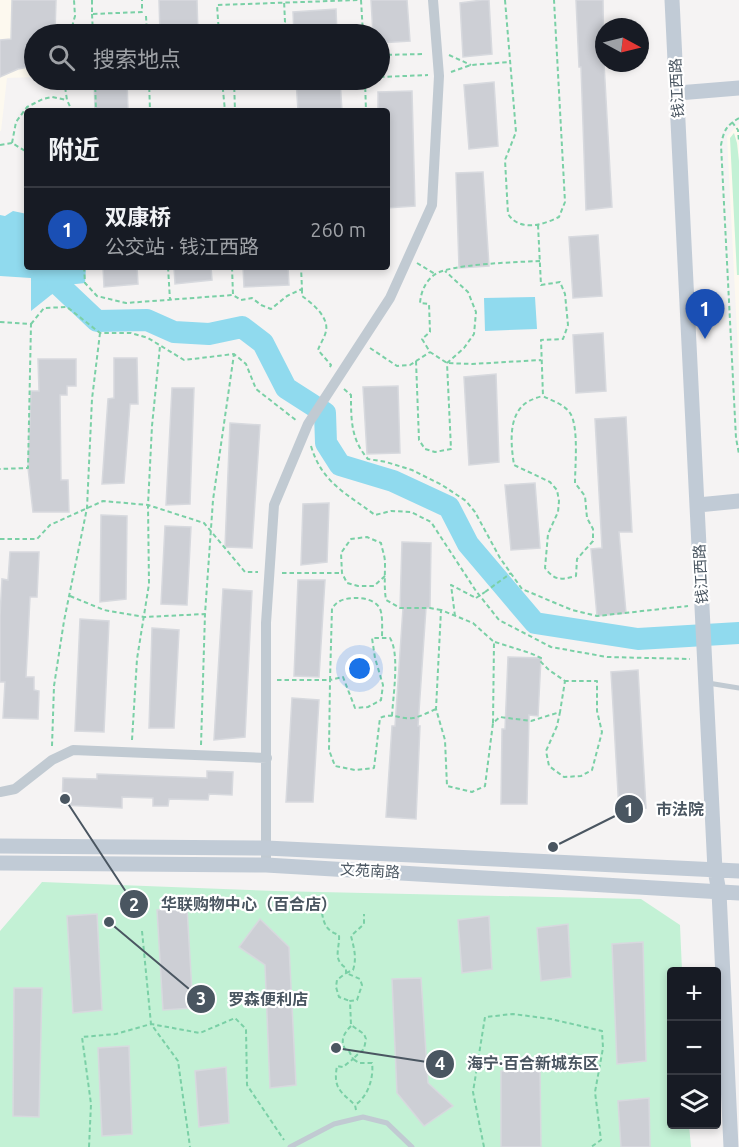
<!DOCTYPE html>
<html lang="zh">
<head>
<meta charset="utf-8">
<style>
  :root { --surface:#171b24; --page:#242831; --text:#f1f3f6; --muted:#9ea1a6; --line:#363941; --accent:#db2777 }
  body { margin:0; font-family:Ubuntu,"Noto Sans SC",sans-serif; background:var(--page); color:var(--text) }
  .controls { position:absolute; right:18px; bottom:18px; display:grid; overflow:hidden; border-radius:6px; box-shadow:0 3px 9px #0003 }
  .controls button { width:54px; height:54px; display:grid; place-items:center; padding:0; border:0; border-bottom:2px solid var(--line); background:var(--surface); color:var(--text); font:30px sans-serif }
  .compass { position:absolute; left:595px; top:18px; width:54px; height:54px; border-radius:50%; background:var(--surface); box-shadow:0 3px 9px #0003; rotate:97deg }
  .you { position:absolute; left:360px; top:669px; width:21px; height:21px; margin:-15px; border:4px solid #fff; border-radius:50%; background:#1a73e8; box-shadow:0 0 0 9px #1a73e833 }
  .badge { display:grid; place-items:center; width:39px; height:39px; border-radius:50%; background:var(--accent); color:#fff; font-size:20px; font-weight:700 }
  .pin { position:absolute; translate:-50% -50px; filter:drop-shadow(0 2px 3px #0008) }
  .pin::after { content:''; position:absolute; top:32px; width:21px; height:18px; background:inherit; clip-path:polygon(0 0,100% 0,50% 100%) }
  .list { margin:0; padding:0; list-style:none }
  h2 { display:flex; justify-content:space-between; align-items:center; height:78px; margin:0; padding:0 24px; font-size:26px }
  h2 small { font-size:20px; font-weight:400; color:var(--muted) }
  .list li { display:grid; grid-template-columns:39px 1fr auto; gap:18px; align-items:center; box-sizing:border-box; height:84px; padding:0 24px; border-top:2px solid var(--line) }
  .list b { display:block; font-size:22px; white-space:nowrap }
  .list p { margin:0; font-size:20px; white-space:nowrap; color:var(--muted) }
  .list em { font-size:20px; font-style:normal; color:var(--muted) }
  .icon { flex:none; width:33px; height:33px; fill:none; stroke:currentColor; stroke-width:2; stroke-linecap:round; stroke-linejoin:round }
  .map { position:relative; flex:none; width:739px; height:1147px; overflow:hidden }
  .search { position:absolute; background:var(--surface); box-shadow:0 3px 9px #0003; left:24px; top:24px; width:366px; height:66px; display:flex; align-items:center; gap:15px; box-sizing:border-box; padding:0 21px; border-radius:33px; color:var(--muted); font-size:22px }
  .panel { position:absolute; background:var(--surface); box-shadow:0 3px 9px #0003; left:24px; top:108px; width:366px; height:162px; border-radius:6px }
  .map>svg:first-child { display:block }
  .commercial { fill:#fdf9ef }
  .green { fill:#c3f1d5 }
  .water { fill:#90daee }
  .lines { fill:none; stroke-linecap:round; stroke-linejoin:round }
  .river { stroke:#90daee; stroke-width:22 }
  .building { fill:#cdcfd5; stroke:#d7d9de; stroke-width:1.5 }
  .path { stroke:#7ad0a6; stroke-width:2; stroke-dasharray:4.5 3; stroke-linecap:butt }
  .lane { stroke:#c1cad2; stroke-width:5 }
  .street { stroke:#c1cad2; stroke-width:10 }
  .secondary { stroke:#c1cbd6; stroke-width:15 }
  .path-bridge { stroke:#7ad0a6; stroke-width:2; stroke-dasharray:4.5 3; stroke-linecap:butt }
  .labels { text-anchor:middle; stroke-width:4.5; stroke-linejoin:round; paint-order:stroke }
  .street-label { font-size:15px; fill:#4a5661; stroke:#fff }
  .leader { fill:none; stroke:#4a5661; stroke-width:2 }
  .callout-dot { fill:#4a5661; stroke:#fff; stroke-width:2 }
  .mark-label { font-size:18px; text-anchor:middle; font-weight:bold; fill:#fff }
  .callout-label { font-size:16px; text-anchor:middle; font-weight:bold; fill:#4a5661; stroke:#fff; stroke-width:4.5; stroke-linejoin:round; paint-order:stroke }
</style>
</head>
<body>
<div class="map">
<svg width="739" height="1147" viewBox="0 0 739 1147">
  <rect width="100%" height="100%" fill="#f5f3f3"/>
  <path class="commercial" d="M0,0H56L55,34H34V77L7,78L1,131H0Z
    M739,124V371L727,136Z"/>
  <path class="green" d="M734,133L737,143L739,161V275H737L730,138Z
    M42,882L275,891L641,899L680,925L682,971L672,972V1124L689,1125L691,1147H0V931Z"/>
  <path class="water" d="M13,211L27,214V267H86L85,283L67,285L51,295L31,311V278L0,276V215L5,216Z
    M535,297L537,329L485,331L484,298Z"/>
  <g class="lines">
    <path class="river" d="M50,267L60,286L97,321L147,320L174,332L209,334L242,327L263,343L286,388L325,413L326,443L340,465L393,481L449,507L468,544L535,623L638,639L739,633"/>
  </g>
  <path class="building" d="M12,0H56L55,34H34V68L29,67L18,69L0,77V40L11,39Z
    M159,0H197L198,34H160Z
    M371,0H407L410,41L380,43V34H373Z
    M482,0H489L492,54L463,57L460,3Z
    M576,0H603L604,63L612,207L586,210L581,67H579Z
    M336,9L337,34H294L293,12Z
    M94,80H127L128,111H95Z
    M296,80H340L342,111H298Z
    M494,82L498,146L469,149L464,85Z
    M412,91L415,206L387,208V111H378V92Z
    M483,172L489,266L459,268L456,173Z
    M598,235L602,296L573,298L569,237Z
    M103,267H137L138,284L104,287Z
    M174,267H211L212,280L175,284Z
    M243,267H288L289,285L244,287Z
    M603,333L606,391L576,393L573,335Z
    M114,358H137L138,404H130L124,483L102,484L108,399L114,398Z
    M38,359H76V386H67V395H60L61,480H68L69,512H33L28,468L31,391H39Z
    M496,374L499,462L469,465L464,377Z
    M398,386L400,453L367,454L363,387Z
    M172,388H194L190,504L166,505Z
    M626,417L632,532H619L626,613L597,616L591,549L602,548L595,419Z
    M230,423L260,425L252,548L225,547Z
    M535,483L540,548L511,550L505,485Z
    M329,503L327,562L301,565L303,504Z
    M101,515L127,516L126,599L100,602Z
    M165,526L191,527L187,605L161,604Z
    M402,542L431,543L430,608H426L418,726H420L416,819L386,817L392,726H395L403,608H400Z
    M10,552H39L37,597H30L26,677H34V690L39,691L38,719L3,718L5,682H0V616L2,579L8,580Z
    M298,580H325L319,677L294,676Z
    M223,589L252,591L245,737L214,740Z
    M80,619L109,621L104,732L75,731Z
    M152,628L179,630L174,728H149Z
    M508,657L541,658L538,716L529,715L527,804H501L502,729H505Z
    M638,670L646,808L619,810L611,672Z
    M292,698L319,700L313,802H286Z
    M207,771L233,772L232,795L209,794L208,800L169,799L168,806H153V798L122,797V808L62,805L63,778L97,779V774L207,778Z
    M187,908L193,1008L163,1010L157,910Z
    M97,914L102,1010L73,1013L67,916Z
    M489,916L492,969L462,973L458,920Z
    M260,919L289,947L296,1085L270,1088L265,965L239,947Z
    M568,924L571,977L541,981L537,928Z
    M643,942L646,1061L617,1064L612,944Z
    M421,978L428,1083L453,1106L424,1126L397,1093L392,979Z
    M14,988H42L39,1117L13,1116Z
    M129,1046L132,1134L102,1136L98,1048Z
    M226,1067L229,1123L199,1127L195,1071Z
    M501,1071H540L541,1147H501Z
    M649,1098L650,1147H621L618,1101Z"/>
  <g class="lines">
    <path class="path" d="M92,0V14L142,12V0
      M361,0L363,34
      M505,0L516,132L505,160L508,214C520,232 543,225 559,217L565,202L554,0
      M92,14L93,34
      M146,16L147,34
      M70,34L75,16L74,0
      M219,34L217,5L359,0
      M269,34L281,32L285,22L284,0
      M380,55L425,54
      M449,55L471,65
      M451,72L471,65L510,62
      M380,77L428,75
      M64,80L67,100L72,111
      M95,80L96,111
      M149,80L150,111
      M222,80L225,111
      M234,80L235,111
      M365,80L366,111
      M739,118C726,126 724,130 721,145L736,438L739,454
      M732,122L738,130L739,142
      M12,143L16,122L27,107L43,99L52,97L67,100
      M0,145L12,143L27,152
      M538,225L541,285L560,282L565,294L568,325L563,339L541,340L543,396C552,401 564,404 570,413C579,426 575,467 575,483L585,496L587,518L593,529V541L577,559L576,576C561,580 555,581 545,568L548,534L558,512L559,501L557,490L550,482L514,465C511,445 507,413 529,401C533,399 538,397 543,396
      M540,261C519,262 447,264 434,275C425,282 421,292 420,303L429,304L430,332L422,339L430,352L447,363L472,364L541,360
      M417,263L435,274
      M84,267L85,283L97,296L126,303L233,295
      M168,267L170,300
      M232,267L233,295L241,300L252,298L261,305L271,309L287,296L302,289L301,267
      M302,289V296C312,303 329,317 326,331C325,337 320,344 318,350L331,365L329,369
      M0,322L31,324L28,468L0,469
      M31,324L44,308L67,307L100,333H131L148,338L184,360L234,354L246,364L256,389L297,421
      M370,348L397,366L410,365L430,352
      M416,361L419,440L425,449L435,452L451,449L447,363L464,348L474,334L476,312L468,292L445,271
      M344,389L351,395C351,420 351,440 368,459L386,462L412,470L442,485L466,501L475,512L500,558L522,589L572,610L597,616L688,606
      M311,446C322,483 346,493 375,515L391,511L411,512L431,522L476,591L499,620L551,647L607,657L690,659
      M0,539H37L50,525L103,501L148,505L204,523L245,572H258
      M282,573H342
      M385,576L374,586H358L347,583L342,573L341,553L351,539L367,537L381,543C382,549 385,556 385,563C385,576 384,587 386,600L400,608H430L441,610
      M485,592L511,573
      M70,596L104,610L144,617L205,614
      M455,616L451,585L476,598
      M495,642L530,653L541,658L540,661L549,670L565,681L560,712
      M277,680H330L332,608C335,605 336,603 340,601C350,596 374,596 380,609C383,615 382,631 382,638
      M392,716C393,696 400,654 390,638H372L375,658L383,685L381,700L368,707L355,708L343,677L330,680L329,750L335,766L355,770L374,768L380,718C394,712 400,720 413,718C420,717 429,712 436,709
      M493,723L494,642L473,623L441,610L436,709L445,740L447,786L472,792L485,786L493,723L500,717L531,721L560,712L557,726L546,751L549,766L564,777L581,776L592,770L602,732L597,711V681H565
      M132,740L137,659L149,584L148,505L152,426L160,346
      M201,745L205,614L213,500L234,354
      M52,746L54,686L64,621L87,508L92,399L100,333
      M322,913C324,925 327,931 339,935C340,949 332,959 346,968V973L337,980L336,987L339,997L350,1001
      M142,931L151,1024L178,1061L190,1147
      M351,1026C344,1033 340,1040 345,1049L349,1051L353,1059L343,1067L337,1066C333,1088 340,1091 355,1105
      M356,1110L355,1105C368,1097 374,1077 372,1063H359L353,1059L357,1055L364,1049L366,1039L364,1034L351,1025L350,1001L357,1000L362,985L360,979L346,973L353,970C357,958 354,948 351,936L364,924V914
      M89,1147L91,1104L82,1037L116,1034L151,1024L200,1033L235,1018L246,1029L247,1085L284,1140
      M484,1147L473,1092L485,1017L513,1014L551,1019L602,1031L603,1048L595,1092L601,1140L591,1147"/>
    <path class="lane" d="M708,683L739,688
      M290,1147L334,1124L363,1117L387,1123L412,1147"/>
    <path class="street" d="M0,792L15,789L52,760L73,750L267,758
      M266,865V623L274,505L308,424L390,298L432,205L439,76L433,0"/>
    <path class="secondary" d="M672,0L715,870L719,892L731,1147
      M678,93L739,88
      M698,505L739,501
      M0,846L266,848L739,871
      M0,863L266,865L739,893"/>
    <path class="path-bridge" d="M476,598L485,592"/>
  </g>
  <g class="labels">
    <g class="street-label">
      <text transform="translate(677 88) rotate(-93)" y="5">钱江西路</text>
      <text transform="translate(701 574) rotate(-93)" y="5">钱江西路</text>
      <text transform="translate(370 871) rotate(3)" y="5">文苑南路</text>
    </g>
  </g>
  <path class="leader" d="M553 847L629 809M65 799L134 904M109 922L201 999M336 1048L440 1064"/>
  <g class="callout-dot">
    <circle cx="553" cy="847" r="6"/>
    <circle cx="65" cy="799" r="6"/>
    <circle cx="109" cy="922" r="6"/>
    <circle cx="336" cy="1048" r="6"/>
    <circle cx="629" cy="809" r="15"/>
    <circle cx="134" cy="904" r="15"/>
    <circle cx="201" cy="999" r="15"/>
    <circle cx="440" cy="1064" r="15"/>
  </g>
  <g class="mark-label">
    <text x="629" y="816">1</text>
    <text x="134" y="911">2</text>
    <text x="201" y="1005">3</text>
    <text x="440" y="1070">4</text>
  </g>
  <g class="callout-label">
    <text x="680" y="815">市法院</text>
    <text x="249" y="910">华联购物中心（百合店）</text>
    <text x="268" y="1005">罗森便利店</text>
    <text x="533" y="1069">海宁·百合新城东区</text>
  </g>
</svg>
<div class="controls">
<button>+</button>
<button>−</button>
<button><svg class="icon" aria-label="layers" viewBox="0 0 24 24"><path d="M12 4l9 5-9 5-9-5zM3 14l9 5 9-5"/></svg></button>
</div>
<svg class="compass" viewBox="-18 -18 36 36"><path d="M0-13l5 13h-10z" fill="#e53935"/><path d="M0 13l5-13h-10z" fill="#9ea1a6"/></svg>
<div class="you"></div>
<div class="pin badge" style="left:705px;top:339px;background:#1a4fb4">1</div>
<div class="search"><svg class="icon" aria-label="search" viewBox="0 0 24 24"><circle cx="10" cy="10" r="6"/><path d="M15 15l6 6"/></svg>搜索地点</div>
<section class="panel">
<h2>附近<small></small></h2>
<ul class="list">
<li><span class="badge" style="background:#1a4fb4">1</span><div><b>双康桥</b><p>公交站 · 钱江西路</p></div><em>260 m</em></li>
</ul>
</section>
</div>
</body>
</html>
